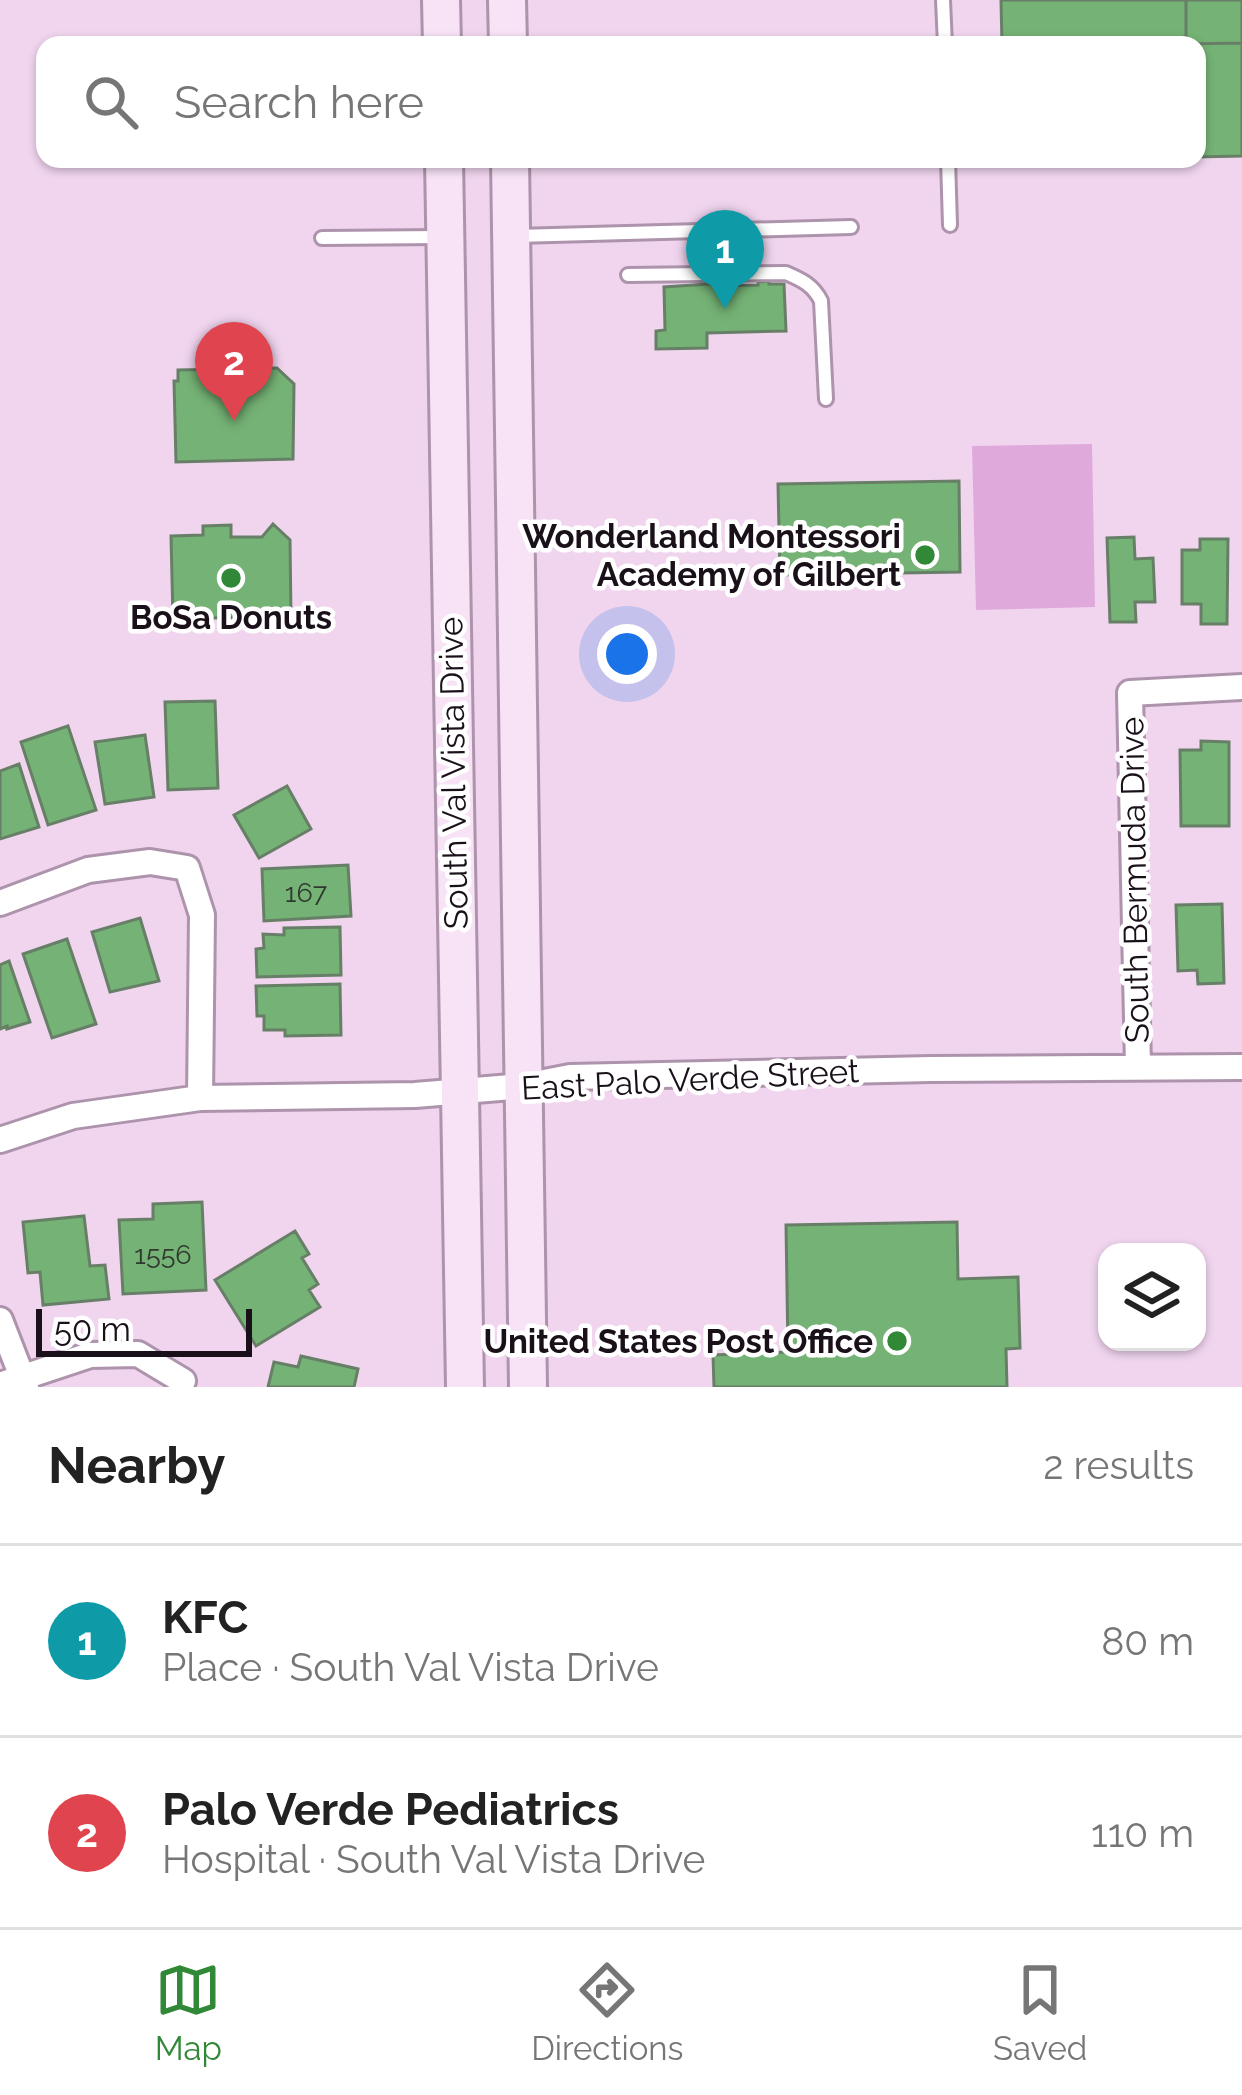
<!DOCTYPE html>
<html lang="en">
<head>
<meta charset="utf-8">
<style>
  :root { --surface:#fff; --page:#f2f2f2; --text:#222; --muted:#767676; --line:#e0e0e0; --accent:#318837 }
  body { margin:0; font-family:Raleway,sans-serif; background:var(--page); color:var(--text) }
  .controls { position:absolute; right:36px; bottom:36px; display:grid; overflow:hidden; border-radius:24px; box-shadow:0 3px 9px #0004 }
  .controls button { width:108px; height:108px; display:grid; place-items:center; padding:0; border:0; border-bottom:3px solid var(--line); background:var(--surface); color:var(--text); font:60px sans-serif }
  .scale { position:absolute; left:36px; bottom:30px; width:216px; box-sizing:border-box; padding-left:12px; border:6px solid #191019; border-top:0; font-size:33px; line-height:42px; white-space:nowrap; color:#191019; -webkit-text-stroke:9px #fff; paint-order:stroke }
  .you { position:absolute; left:627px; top:654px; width:42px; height:42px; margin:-30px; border:9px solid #fff; border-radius:50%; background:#1a73e8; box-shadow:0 0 0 18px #1a73e833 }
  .badge { display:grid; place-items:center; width:78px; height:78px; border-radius:50%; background:var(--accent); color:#fff; font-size:39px; font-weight:700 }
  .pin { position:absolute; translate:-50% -99px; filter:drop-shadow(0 3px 6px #0008) }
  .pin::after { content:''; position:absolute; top:63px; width:42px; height:36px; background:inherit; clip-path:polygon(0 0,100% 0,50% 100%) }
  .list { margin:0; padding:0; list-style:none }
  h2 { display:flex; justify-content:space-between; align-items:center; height:156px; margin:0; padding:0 48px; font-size:51px }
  h2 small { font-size:39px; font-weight:400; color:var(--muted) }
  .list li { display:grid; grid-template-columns:78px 1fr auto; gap:36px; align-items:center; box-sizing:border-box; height:192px; padding:0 48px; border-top:3px solid var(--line) }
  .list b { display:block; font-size:45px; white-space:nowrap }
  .list p { margin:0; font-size:39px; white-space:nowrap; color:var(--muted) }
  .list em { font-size:39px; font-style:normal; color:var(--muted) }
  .icon { flex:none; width:66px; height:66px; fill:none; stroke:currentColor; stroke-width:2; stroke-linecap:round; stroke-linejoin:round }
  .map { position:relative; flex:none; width:1242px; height:1387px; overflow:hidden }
  .search { position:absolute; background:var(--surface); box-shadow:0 3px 9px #0004; left:36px; right:36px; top:36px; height:132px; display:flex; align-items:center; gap:30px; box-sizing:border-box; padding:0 42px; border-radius:24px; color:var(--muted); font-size:45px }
  .sheet { height:540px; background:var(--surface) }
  nav { display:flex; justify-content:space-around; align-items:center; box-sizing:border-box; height:168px; border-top:3px solid var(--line); background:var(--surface); font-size:33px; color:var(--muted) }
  nav a { display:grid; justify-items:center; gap:6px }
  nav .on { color:var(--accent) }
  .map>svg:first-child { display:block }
  .green { fill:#dfa9dc }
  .building { fill:#75b275; stroke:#677f67; stroke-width:3 }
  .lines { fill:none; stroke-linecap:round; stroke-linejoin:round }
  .lane-casing { stroke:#ad93ab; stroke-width:18 }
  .street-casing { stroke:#ad93ab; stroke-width:30 }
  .secondary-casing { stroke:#ad93ab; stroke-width:42 }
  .lane { stroke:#fff; stroke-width:12 }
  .street { stroke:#fff; stroke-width:24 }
  .secondary { stroke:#f7e2f6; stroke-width:36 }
  .poi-dot { fill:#318837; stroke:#fff; stroke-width:4.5 }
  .labels { text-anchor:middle; stroke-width:9; stroke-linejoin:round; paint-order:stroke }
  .number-label { font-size:27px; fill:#303830 }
  .poi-label { font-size:33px; font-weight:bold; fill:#191019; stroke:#fff; text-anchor:end }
  .street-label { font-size:33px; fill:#191019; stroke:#fff }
</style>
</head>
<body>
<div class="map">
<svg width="1242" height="1387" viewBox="0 0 1242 1387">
  <rect width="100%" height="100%" fill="#f1d5ef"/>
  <path class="green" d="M1092,444L1095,607L976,610L972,446Z"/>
  <path class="building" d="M1001,0H1186V44L1242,43V156L1197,157V45H1002Z
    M1186,0H1242V43L1186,44Z
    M1029,159H1087V162L1029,163Z
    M769,281V284H784L786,331L707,333V348L656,349V331L665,330L664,287L723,283L724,286L758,285V282Z
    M277,368L294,384L293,459L176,462L174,381H178V370Z
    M959,481L960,572L780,575L778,484Z
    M273,524L290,540L291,616L173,619L171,536L203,535V526L231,525V537H262Z
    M1134,537L1135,559L1153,558L1155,602H1135L1136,622H1110L1107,538Z
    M1200,539H1228L1227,624H1201V604H1182V550H1200Z
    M215,701L218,788L168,790L165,702Z
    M68,726L96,810L48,825L21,742Z
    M145,735L154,797L105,804L95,742Z
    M1201,741L1229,742V826H1181L1180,750H1201Z
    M19,764L39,827L0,839V771Z
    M287,786L311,829L259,858L234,815Z
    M348,865L351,916L264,921L262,869Z
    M1222,904L1224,983L1198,984L1197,970L1178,971L1176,905Z
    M140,918L159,981L110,992L92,932Z
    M340,927L341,975L257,977L256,949L264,948L263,934L284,935V928Z
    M67,939L96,1024L52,1038L23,954Z
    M9,961L30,1022L7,1029V1026L0,1029V965Z
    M340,984L341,1035L285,1036V1030H264V1016H257L256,986Z
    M202,1202L206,1290L123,1294L119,1220L153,1219V1204Z
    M84,1216L90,1266L105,1265L109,1299L43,1305L40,1272L28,1273L23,1222Z
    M957,1222L958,1279L1018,1277L1020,1348L1006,1349L1007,1387H714L713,1355L788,1352L786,1225Z
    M295,1231L309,1254L302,1258L318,1284L309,1290L320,1307L256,1346L215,1280Z
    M301,1356L358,1369L354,1387H268L274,1362L298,1367Z"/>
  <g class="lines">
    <defs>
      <path id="lane" d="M943,0L945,45
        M948,159L950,225
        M516,236L851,227
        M322,238L441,237
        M628,275L786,273C802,280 813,285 821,301L826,399"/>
      <path id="street" d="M0,903L88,870L150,862L187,868L202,915L200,1098
        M1138,1067L1130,693L1242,687
        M0,1140L73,1116L200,1098L415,1095L524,1086L570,1077L931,1069L1242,1067
        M0,1320L26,1387
        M0,1385L90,1355L138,1354L183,1381"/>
      <path id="secondary" d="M441,0L442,45
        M507,0L508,45
        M444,159L465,1387
        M510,159L528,1387"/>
    </defs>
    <use href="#lane" class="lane-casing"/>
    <use href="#street" class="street-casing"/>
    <use href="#secondary" class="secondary-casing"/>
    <use href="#lane" class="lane"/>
    <use href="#street" class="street"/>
    <use href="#secondary" class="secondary"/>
  </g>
  <g class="poi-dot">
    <circle cx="925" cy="555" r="12"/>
    <circle cx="231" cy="578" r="12"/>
    <circle cx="897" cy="1341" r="12"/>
  </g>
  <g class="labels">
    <g class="number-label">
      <text x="306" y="902">167</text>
      <text x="163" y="1264">1556</text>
    </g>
    <g class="poi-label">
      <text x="901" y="548">Wonderland Montessori<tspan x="901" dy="38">Academy of Gilbert</tspan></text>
      <text x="231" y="629" text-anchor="middle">BoSa Donuts</text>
      <text x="873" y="1353">United States Post Office</text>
    </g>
    <g class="street-label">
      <text transform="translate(453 773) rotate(-91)" y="12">South Val Vista Drive</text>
      <text transform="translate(1134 880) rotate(-91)" y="12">South Bermuda Drive</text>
      <text transform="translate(690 1079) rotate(-3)" y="12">East Palo Verde Street</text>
    </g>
  </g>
</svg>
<div class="controls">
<button><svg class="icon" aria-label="layers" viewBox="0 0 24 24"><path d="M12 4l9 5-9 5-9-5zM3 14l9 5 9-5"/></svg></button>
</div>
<div class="scale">50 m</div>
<div class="you"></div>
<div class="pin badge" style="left:725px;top:309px;background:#0f9aa8">1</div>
<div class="pin badge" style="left:234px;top:421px;background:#e0444e">2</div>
<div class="search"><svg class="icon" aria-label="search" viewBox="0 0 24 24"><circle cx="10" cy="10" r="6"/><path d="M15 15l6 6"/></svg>Search here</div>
</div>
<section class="sheet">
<h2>Nearby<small>2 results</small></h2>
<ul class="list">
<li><span class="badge" style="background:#0f9aa8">1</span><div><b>KFC</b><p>Place · South Val Vista Drive</p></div><em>80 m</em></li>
<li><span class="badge" style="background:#e0444e">2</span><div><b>Palo Verde Pediatrics</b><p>Hospital · South Val Vista Drive</p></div><em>110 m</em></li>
</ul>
</section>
<nav>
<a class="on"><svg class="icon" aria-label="map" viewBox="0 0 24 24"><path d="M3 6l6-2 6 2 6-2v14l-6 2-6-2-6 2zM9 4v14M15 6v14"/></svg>Map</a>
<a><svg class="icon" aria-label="directions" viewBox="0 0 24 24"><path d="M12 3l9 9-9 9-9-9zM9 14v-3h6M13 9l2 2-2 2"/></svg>Directions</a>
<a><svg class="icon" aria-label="saved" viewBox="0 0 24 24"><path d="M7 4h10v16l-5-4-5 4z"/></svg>Saved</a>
</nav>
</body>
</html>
